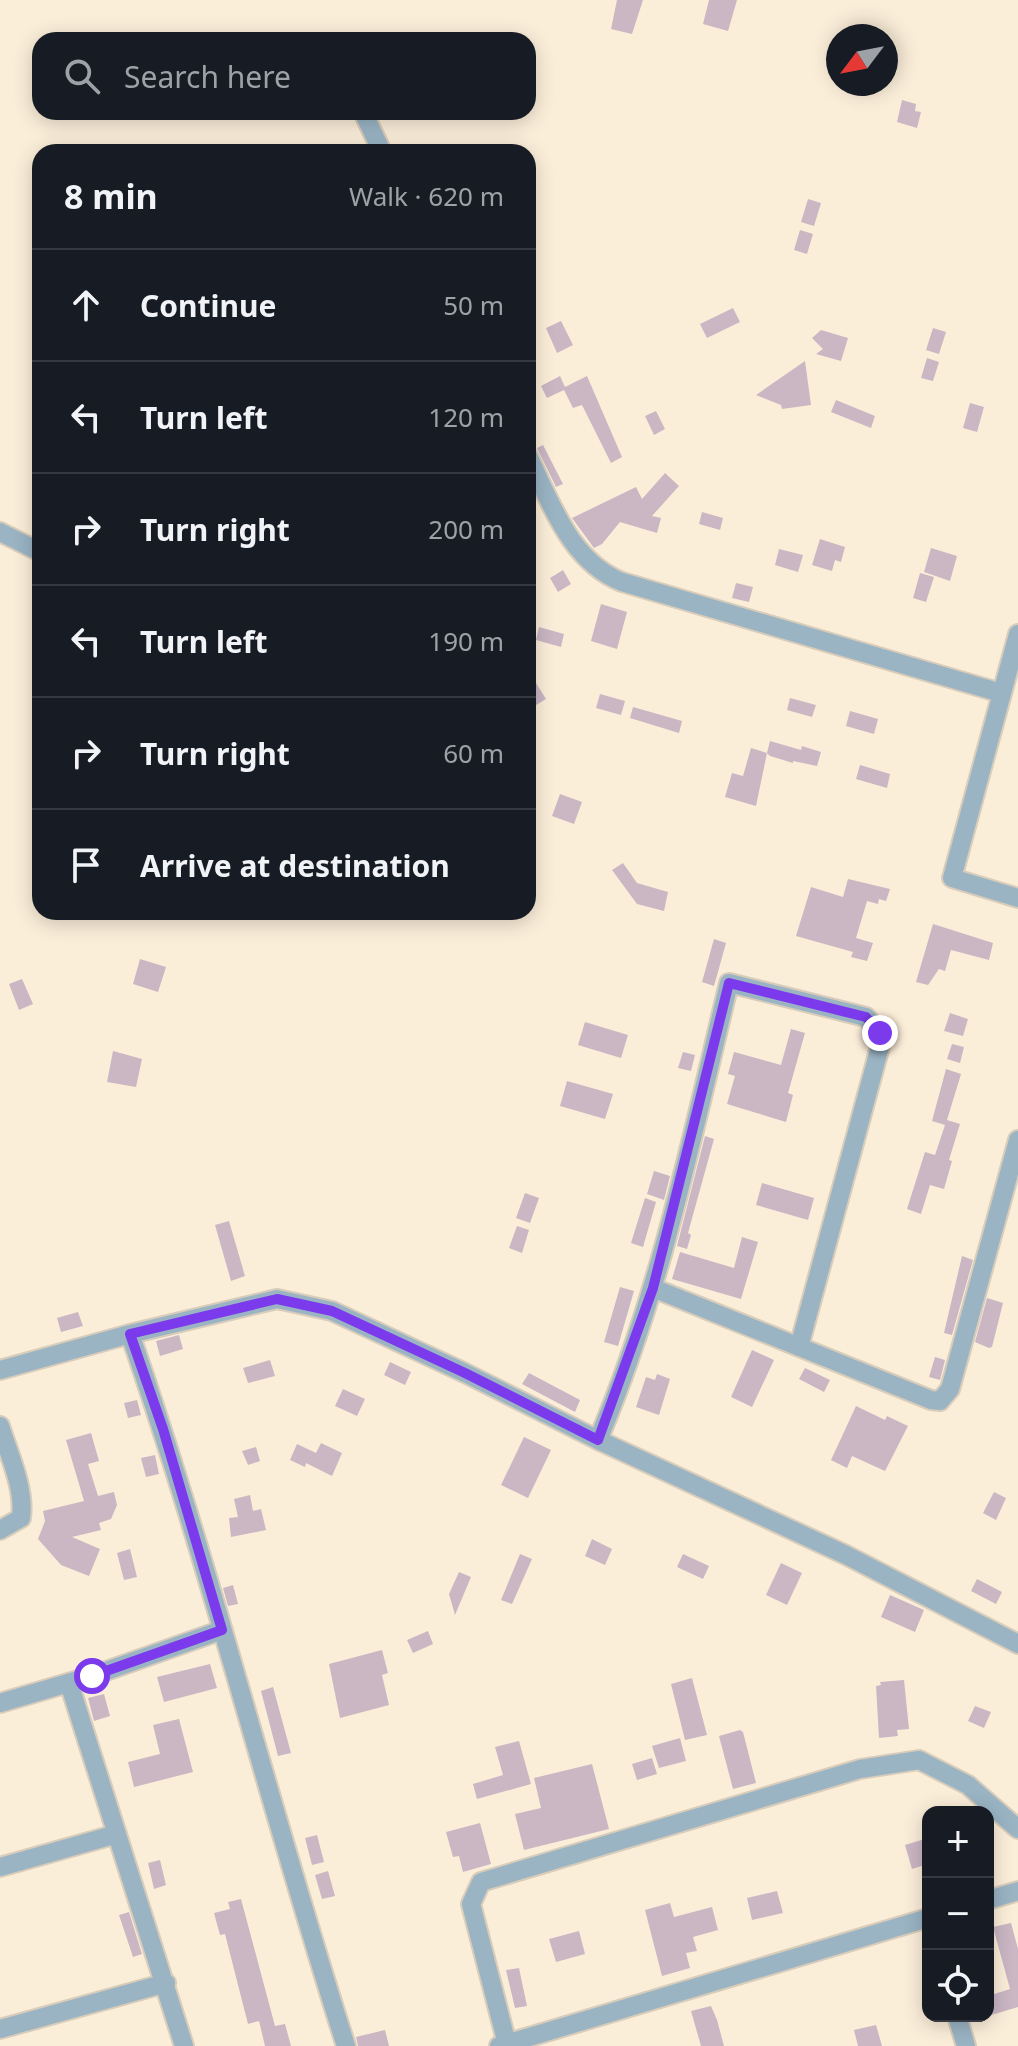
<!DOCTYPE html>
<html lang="en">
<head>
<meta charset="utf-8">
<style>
  :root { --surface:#171b24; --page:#242831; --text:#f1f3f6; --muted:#9ea1a6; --line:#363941 }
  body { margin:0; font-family:"Noto Sans",sans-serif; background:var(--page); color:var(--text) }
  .controls { position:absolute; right:24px; bottom:24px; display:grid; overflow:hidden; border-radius:16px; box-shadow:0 4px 20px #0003 }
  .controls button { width:72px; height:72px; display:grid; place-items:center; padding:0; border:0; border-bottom:2px solid var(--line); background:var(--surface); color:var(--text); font:40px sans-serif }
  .compass { position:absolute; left:826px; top:24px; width:72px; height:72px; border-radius:50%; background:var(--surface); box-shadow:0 4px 20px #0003; rotate:238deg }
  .stop { position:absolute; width:24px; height:24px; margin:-18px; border:6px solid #7c3aed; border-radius:50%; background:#fff }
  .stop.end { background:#7c3aed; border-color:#fff; box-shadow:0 2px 8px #0008 }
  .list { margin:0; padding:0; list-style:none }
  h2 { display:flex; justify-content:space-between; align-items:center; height:104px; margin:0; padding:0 32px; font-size:34px }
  h2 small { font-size:26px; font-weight:400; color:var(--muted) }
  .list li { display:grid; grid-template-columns:52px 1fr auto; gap:24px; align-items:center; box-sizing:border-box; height:112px; padding:0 32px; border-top:2px solid var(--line) }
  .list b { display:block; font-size:30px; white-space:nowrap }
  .list em { font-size:26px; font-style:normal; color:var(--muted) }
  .icon { flex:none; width:44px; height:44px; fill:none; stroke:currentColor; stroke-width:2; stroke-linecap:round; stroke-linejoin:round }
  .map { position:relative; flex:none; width:1018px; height:2046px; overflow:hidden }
  .search { position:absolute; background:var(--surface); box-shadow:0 4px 20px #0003; left:32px; top:32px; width:504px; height:88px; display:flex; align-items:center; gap:20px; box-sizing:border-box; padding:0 28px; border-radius:24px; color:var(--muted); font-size:30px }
  .panel { position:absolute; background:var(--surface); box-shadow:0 4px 20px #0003; left:32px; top:144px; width:504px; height:776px; border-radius:24px }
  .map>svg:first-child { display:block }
  .building { fill:#cbb6c4 }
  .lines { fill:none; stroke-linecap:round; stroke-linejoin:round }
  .minor-casing { stroke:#d8ccba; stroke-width:22 }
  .minor { stroke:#9ab4c4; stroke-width:18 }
  .route { stroke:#7c3aed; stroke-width:10 }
</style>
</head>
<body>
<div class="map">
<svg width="1018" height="2046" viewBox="0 0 1018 2046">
  <rect width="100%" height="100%" fill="#fbeed9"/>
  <path class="building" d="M617,0H643L632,34L611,29Z
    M709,0H737L728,31L703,24Z
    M902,100L916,104L915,111L921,112L917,128L897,122Z
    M808,199L821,203L814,226L801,222Z
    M800,230L813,234L807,254L794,250Z
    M733,308L740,322L707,338L700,324Z
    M561,321L573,345L557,353L546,328Z
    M933,328L946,332L939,354L926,350Z
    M821,330L848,338L841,361L816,354L823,349L812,338Z
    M927,358L939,362L933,381L921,378Z
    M805,361L811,405L782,409L781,405L756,395Z
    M560,376L565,387L587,376L622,457L611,463L582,405L573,408L564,390L547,398L541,386Z
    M836,400L875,416L871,428L831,412Z
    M970,403L984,407L977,432L963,428Z
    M656,411L665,429L654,435L645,416Z
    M543,445L563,484L556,487L537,448Z
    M665,473L679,486L652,516L661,518L657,533L620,522L602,544L594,548L572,518L636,487L642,499Z
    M702,512L723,518L720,530L699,524Z
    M820,539L845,547L841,562L835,560L832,571L812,565Z
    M931,548L957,556L950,581L924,572Z
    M779,549L803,555L798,572L775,565Z
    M563,570L571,584L558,592L550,578Z
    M920,573L934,577L926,602L913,598Z
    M736,583L753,587L749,602L732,598Z
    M601,604L627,612L617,649L591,641Z
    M539,627L564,634L561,647L536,640Z
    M528,670L546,699L528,710Z
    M600,694L625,701L621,715L596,708Z
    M790,698L816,705L812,717L787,710Z
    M633,707L682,721L679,733L630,718Z
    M850,711L878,719L874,734L846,726Z
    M770,741L801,750L802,746L821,752L817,766L793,761V763L770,756L767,753L756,806L725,797L732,773L743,776L751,748L767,753Z
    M860,765L890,774L887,788L856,779Z
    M560,794L582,802L574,824L552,816Z
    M623,863L637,883L668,892L664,911L637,904L612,870Z
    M848,879L890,889L886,901L879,899L878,904L867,901L856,938L873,943L867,961L851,957L853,952L796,936L811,887L843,897Z
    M933,924L993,943L989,960L951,950L945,971L939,969L928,985L916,982Z
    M714,939L726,943L714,986L702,982Z
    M140,959L166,967L158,992L133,984Z
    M22,979L33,1004L19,1010L9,984Z
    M950,1013L968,1019L963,1036L944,1031Z
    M585,1022L628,1035L621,1058L578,1045Z
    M791,1029L805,1033L788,1093L793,1095L786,1122L727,1104L735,1076L728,1074L734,1052L781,1065Z
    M952,1044L964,1047L960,1063L947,1059Z
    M113,1051L142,1059L136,1087L107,1082Z
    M683,1052L695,1055L691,1071L678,1068Z
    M946,1069L961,1074L947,1120L960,1124L949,1160L952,1161L944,1189L930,1185L921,1214L907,1209L925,1152L935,1155L945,1125L932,1121Z
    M567,1081L613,1094L605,1119L560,1106Z
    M705,1136L714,1139L688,1233L691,1235L687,1249L677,1246Z
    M654,1171L670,1176L664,1200L647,1194Z
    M762,1183L814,1198L808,1220L756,1205Z
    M525,1193L539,1198L530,1223L516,1218Z
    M645,1198L656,1202L643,1247L631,1243Z
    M229,1221L245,1276L231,1281L215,1225Z
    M517,1226L529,1230L522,1253L509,1248Z
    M742,1237L758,1242L741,1299L672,1279L680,1252L734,1268Z
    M962,1256L973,1260L952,1335L944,1333Z
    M620,1287L634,1291L618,1346L604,1342Z
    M987,1298L1003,1303L992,1347L989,1348L975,1342Z
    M78,1312L83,1326L61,1332L57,1318Z
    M179,1335L183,1349L160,1356L156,1341Z
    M752,1350L774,1360L752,1407L731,1397Z
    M935,1357L945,1360L940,1380L929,1377Z
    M270,1360L275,1376L248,1383L243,1368Z
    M390,1362L411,1372L405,1385L384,1375Z
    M805,1368L830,1380L824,1392L799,1379Z
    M529,1373L580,1400L575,1412L522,1384Z
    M657,1374L670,1379L659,1415L636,1407L646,1377L655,1380Z
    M343,1389L365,1399L357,1416L335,1406Z
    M137,1400L141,1415L128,1418L124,1403Z
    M856,1406L885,1420L887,1416L908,1426L885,1471L852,1456L847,1468L831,1460Z
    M91,1433L99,1461L88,1464L98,1496L114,1492L117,1505L111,1519L99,1523L101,1530L72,1537L100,1549L89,1576L61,1565L38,1539L45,1521L43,1511L84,1501L66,1440Z
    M524,1437L551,1450L528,1498L501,1485Z
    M321,1443L342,1453L332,1476L306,1463L305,1467L290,1460L297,1444L316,1453Z
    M256,1447L260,1461L248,1465L242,1451Z
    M155,1455L159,1474L146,1477L141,1458Z
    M994,1492L1006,1498L996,1520L983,1513Z
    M250,1495L253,1511L261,1509L266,1530L231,1537L229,1518L238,1517L234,1499Z
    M592,1539L612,1549L605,1565L585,1556Z
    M130,1549L137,1577L124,1580L117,1553Z
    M520,1554L532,1559L512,1604L501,1600Z
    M683,1554L709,1566L703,1579L677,1567Z
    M781,1563L802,1573L787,1605L766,1595Z
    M459,1572L471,1577L455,1615L449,1594Z
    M977,1579L1002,1592L996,1604L971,1591Z
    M233,1585L238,1604L228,1606L223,1588Z
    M890,1595L924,1610L915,1632L881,1617Z
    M428,1631L433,1644L413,1653L407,1640Z
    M382,1650L388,1673L382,1675L389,1705L340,1718L329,1664Z
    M210,1664L217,1688L164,1702L157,1677Z
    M692,1678L707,1735L685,1740L671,1684Z
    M904,1680L909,1729L897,1730L898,1736L879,1738L876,1686L881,1685L880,1682Z
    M273,1687L291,1753L278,1756L261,1691Z
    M104,1694L110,1716L94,1721L88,1698Z
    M975,1706L991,1712L984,1728L968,1721Z
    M179,1719L193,1772L134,1787L128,1762L160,1754L153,1725Z
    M740,1730L743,1732L756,1783L733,1789L719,1736Z
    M680,1738L686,1761L659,1768L652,1746Z
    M519,1741L531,1784L477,1799L473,1784L503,1775L495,1747Z
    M652,1758L657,1774L637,1780L632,1764Z
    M592,1764L609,1829L524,1850L515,1814L541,1808L534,1778Z
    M480,1823L491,1864L463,1872L459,1856L453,1857L446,1832Z
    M317,1835L324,1862L312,1865L305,1838Z
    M928,1838V1864L912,1869L905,1845Z
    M160,1860L166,1885L154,1889L148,1863Z
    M328,1871L335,1896L322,1899L315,1875Z
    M777,1891L783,1913L752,1920L747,1898Z
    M241,1899L275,2026L285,2024L291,2046H265L259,2021L248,2024L225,1934L220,1935L214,1913L230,1909L228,1902Z
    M670,1903L674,1917L712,1907L718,1930L693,1937L697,1951L686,1953L690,1968L662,1976L645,1910Z
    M129,1912L142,1954L133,1957L119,1915Z
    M1011,1923L1018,1949V2007L988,2016V1996L1010,1989L993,1927Z
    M579,1931L585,1954L556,1962L549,1939Z
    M519,1968L527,2006L515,2008L506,1970Z
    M711,2006L717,2020L724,2046H701L691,2011Z
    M876,2025L882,2046H858L854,2030Z
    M385,2030L389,2046H358L356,2037Z"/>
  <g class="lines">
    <defs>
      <path id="minor" d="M363,112L382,152
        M528,456C551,503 570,561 622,582L1001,693
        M0,532L40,552
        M1018,634L952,878L1018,898
        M653,1288L931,1400L940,1401L950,1389L1018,1140
        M130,1334C211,1568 270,1810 346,2046
        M0,1370L130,1334L277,1299L332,1311L465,1373L598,1440L846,1555L1018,1644
        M0,1426C9,1455 25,1488 21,1518L0,1530
        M598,1440C660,1294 692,1137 729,983L866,1017L880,1033L881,1043L799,1347
        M69,1683L184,2046
        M0,1703L92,1676L222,1630
        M0,1867L117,1834
        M988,1900L1018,1891
        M957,2016L966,2046
        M0,2029L166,1983
        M507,2044L471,1904L481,1882L860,1769L919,1760L968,1785L1018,1829
        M499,2046L928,1918"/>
    </defs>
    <use href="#minor" class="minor-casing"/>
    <use href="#minor" class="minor"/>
  </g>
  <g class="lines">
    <path class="route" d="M92,1676L222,1630L163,1429L130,1334L277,1299L332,1311L465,1373L598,1440L653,1288L729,983L866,1017L880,1033"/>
  </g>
</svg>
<div class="controls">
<button>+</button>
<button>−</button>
<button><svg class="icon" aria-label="locate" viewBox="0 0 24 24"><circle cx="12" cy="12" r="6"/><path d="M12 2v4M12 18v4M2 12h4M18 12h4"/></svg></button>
</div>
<svg class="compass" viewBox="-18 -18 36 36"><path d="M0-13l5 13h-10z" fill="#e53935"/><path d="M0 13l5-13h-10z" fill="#9ea1a6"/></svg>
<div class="stop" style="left:92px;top:1676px"></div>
<div class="stop end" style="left:880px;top:1033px"></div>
<div class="search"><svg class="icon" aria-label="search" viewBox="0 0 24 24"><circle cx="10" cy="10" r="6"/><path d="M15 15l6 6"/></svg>Search here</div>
<section class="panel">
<h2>8 min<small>Walk · 620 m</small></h2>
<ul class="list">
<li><svg class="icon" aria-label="ahead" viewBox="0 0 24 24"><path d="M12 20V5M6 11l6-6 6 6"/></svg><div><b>Continue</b></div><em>50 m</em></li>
<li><svg class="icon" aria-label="left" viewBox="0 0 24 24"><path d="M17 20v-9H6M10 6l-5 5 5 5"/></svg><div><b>Turn left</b></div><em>120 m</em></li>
<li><svg class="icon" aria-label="right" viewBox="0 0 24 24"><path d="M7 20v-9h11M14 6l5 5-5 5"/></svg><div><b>Turn right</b></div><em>200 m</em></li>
<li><svg class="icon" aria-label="left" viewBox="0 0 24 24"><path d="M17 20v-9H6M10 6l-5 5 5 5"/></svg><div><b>Turn left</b></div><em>190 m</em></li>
<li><svg class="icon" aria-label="right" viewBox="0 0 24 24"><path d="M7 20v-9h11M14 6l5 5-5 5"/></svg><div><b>Turn right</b></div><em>60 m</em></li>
<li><svg class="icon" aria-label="arrive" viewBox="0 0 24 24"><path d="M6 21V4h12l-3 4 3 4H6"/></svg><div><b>Arrive at destination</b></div></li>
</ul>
</section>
</div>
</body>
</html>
